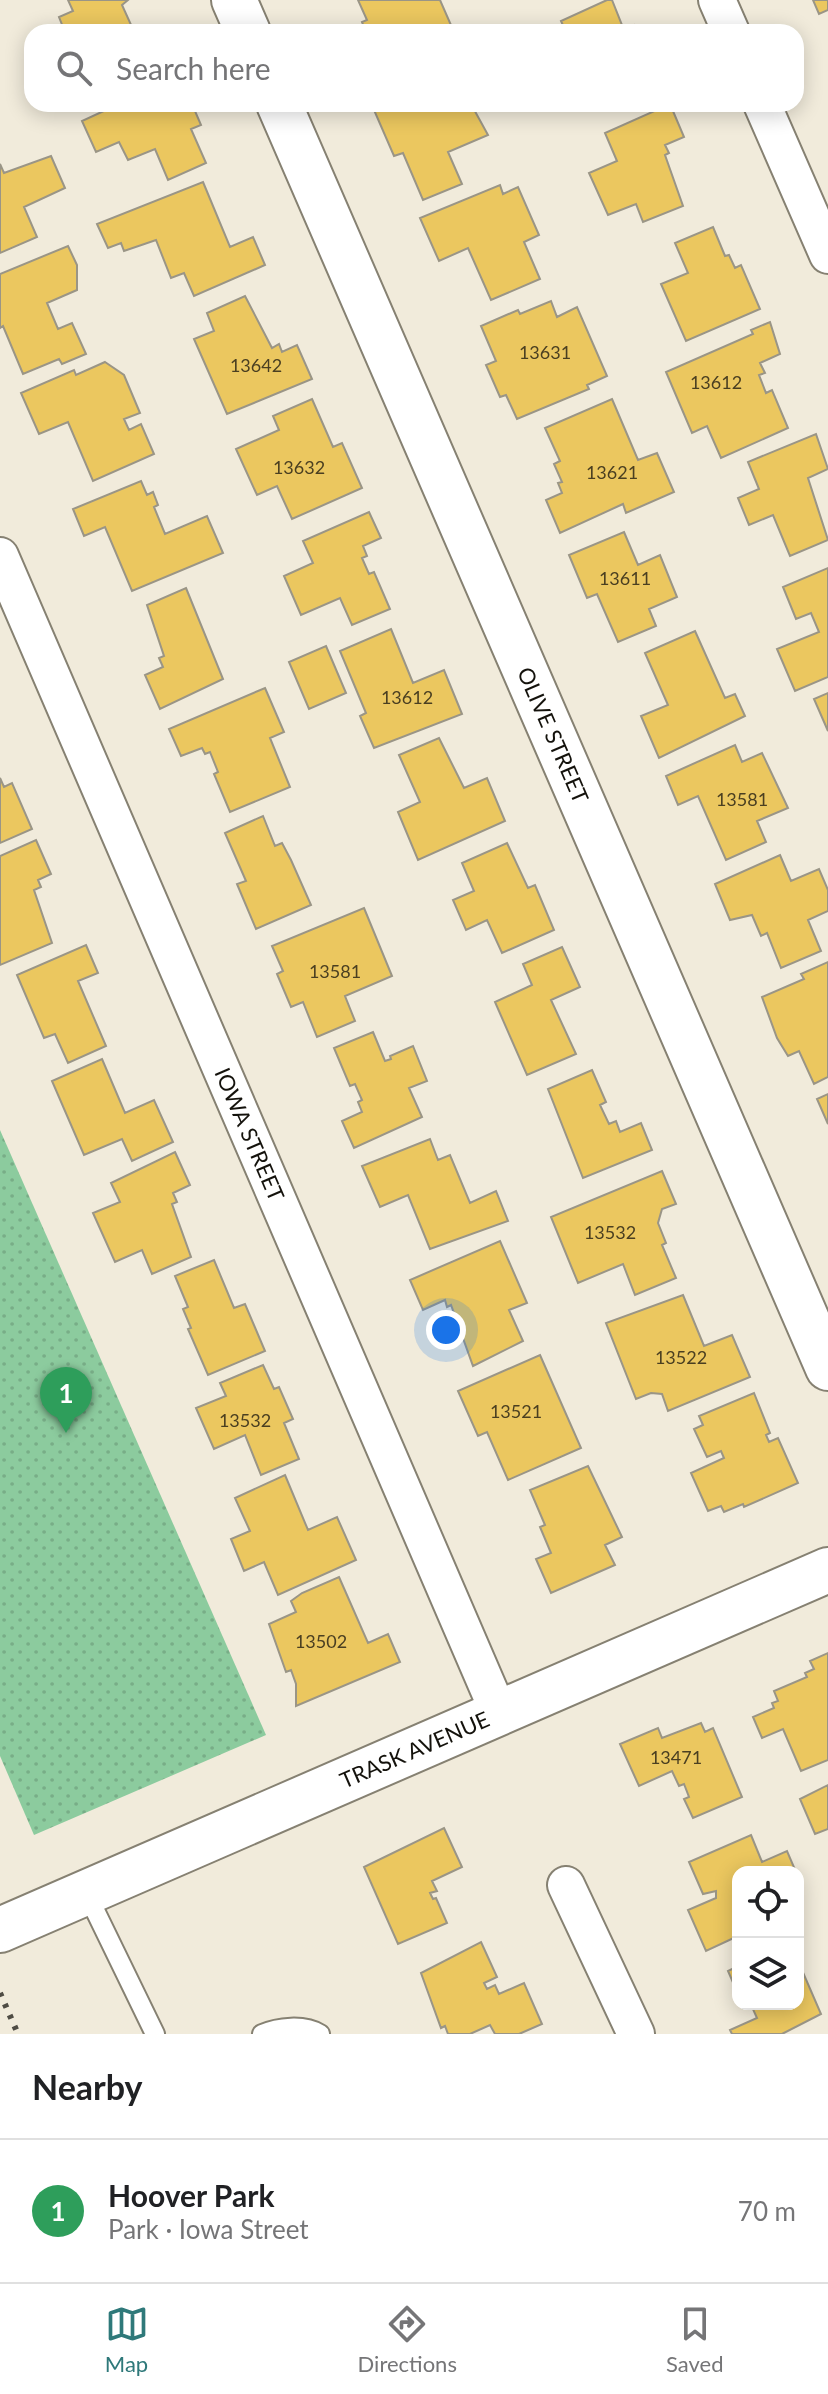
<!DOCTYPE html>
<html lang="en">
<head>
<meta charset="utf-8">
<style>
  :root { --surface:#fff; --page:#f6f6f6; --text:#202124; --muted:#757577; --line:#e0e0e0; --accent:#2f797a }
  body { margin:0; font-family:Lato,sans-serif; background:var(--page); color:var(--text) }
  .controls { position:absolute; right:24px; bottom:24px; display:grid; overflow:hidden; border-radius:16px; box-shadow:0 4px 20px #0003 }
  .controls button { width:72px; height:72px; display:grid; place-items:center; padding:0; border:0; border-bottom:2px solid var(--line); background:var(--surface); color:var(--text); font:40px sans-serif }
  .you { position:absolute; left:446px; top:1330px; width:28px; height:28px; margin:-20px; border:6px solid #fff; border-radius:50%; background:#1a73e8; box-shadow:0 0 0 12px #1a73e833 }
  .badge { display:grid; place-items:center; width:52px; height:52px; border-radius:50%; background:var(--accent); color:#fff; font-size:26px; font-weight:700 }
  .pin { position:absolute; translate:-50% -66px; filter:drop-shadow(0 2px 4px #0008) }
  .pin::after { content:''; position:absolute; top:42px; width:28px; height:24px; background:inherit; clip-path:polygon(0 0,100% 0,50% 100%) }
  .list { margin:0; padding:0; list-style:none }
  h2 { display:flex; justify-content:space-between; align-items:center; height:104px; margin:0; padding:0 32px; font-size:34px }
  h2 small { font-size:26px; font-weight:400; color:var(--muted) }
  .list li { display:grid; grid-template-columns:52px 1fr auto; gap:24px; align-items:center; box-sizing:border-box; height:144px; padding:0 32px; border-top:2px solid var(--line) }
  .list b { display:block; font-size:30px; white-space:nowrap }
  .list p { margin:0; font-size:26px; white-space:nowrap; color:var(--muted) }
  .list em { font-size:26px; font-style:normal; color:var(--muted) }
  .icon { flex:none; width:44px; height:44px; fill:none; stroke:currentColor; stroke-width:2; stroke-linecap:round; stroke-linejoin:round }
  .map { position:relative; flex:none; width:828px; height:2034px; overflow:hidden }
  .search { position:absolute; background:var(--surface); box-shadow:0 4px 20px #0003; left:24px; right:24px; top:24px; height:88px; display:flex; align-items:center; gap:20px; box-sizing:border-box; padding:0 28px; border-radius:24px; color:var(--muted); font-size:30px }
  .sheet { height:248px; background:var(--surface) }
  nav { display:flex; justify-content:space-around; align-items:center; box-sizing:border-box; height:112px; border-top:2px solid var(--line); background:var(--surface); font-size:22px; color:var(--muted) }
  nav a { display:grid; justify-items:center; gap:4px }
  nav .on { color:var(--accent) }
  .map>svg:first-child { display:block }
  .park { fill:url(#park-dots) }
  .building { fill:#ebc75f; stroke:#9a9586; stroke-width:2 }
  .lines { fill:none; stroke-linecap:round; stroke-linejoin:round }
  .service-casing { stroke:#868172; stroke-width:22 }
  .minor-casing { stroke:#868172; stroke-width:40 }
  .tertiary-casing { stroke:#868172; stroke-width:48 }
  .service { stroke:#fff; stroke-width:18 }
  .minor { stroke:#fff; stroke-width:36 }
  .tertiary { stroke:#fff; stroke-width:44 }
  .rail { stroke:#4f4c44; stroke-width:6; stroke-dasharray:4 8; stroke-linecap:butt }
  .labels { text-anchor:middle; stroke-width:7; stroke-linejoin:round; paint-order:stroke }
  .number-label { font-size:18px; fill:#4a3f21 }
  .street-label { font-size:22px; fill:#14120c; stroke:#f1ebdb }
</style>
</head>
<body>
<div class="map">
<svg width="828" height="2034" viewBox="0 0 828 2034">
  <defs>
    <pattern id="park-dots" width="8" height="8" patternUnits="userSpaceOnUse" patternTransform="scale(2)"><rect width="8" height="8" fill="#8ccb9e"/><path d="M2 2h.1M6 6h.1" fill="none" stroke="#78ad87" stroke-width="1.8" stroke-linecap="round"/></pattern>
  </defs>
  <rect width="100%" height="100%" fill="#f1ebdb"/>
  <path class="park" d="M0,1130L266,1735L34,1835L0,1756Z"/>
  <path class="building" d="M68,0H128L122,5L132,27L130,32H65L59,17L73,11Z
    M358,0H440L454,32H366L362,22L367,20Z
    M607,0H612L624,30L634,25L637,32H566L561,21Z
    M813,0H828V10L819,14Z
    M103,104H192L201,125L191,129L206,163L168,180L155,149L128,160L119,142L96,152L82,121L106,110Z
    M388,104H471L488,135L448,152L462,184L423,200L403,153L394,156L374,110Z
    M670,104L684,137L665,145L669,153L665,155L683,206L643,222L636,204L608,215L589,173L617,161L605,133Z
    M51,156L65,188L24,207L37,237L0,253V164L4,173Z
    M203,182L230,247L253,237L265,265L194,296L184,273L171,278L156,240L124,251L121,243L108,248L97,224Z
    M500,185L503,194L518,187L539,235L524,242L540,279L491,300L468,248L439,261L420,218Z
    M713,227L725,256L729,255L735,268L741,265L760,309L686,341L661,284L688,273L675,243Z
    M68,246L77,265V290L47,303L58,329L72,323L86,354L62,364L59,359L23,374L3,326L0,328V274Z
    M245,296L272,348L279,344L282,352L297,345L312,379L227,414L194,339L214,331L207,313Z
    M551,301L557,317L577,307L607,376L587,385L589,389L517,419L506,395L500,397L486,365L496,361L481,326L518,310L520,314Z
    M770,322L780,354L760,363L765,373L759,375L766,393L772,390L788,428L721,458L707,426L692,433L666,372L753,334L751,330Z
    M105,362L124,375L140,413L124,419L129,430L141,424L154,454L93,481L68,422L39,434L21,393L74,370L76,375Z
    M312,399L333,447L342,443L362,488L292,519L277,486L257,495L236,449L279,430L273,416Z
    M612,399L638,460L657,453L674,492L626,513L623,504L560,533L546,500L562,493L558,483L562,482L554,464L560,461L545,428Z
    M816,434L828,469L808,478L828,540L790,556L773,515L749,525L738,498L759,489L748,462Z
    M141,481L147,495L153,492L158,505L154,507L165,534L207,516L223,553L132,591L105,527L84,536L73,509Z
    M369,512L381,538L363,546L367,556L362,558L369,574L374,572L390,609L352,625L340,598L301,615L284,576L313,563L303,541Z
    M624,532L638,565L660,555L677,597L649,609L656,626L618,642L597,594L587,598L569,555Z
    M828,568V677L795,691L777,649L819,632L811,613L796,619L783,587Z
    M186,588L223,679L160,709L145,675L163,667L159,658L164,656L147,605Z
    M391,629L413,683L444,670L462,714L374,748L360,716L366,713L340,651Z
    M695,631L725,698L735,694L745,716L659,758L641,716L668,705L645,653Z
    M326,646L346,693L309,709L289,662Z
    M265,688L284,732L270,738L290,787L230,812L214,774L218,772L210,752L205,754L202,748L181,756L169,729Z
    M828,693V731L814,699Z
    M439,738L464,788L487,778L505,821L418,860L398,812L420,802L399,755Z
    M735,745L742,762L762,753L788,808L757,821L766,842L726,860L698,796L678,805L666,776Z
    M0,778L4,787L12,783L32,829L0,843Z
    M263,816L275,846L282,843L291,860L311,905L256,929L237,884L246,881L225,833Z
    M36,840L51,874L38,880L41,887L34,890L52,943L0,965V856Z
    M507,843L528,888L535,885L554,930L502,953L487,920L466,930L453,900L474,891L462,863Z
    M780,855L791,881L819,869L828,890V911L808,920L821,951L781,968L767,933L761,936L752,915L730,920L715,884Z
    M364,908L392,976L345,996L355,1021L317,1037L303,1002L291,1007L277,974L283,971L272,946Z
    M86,945L98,973L78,981L106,1046L68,1063L55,1034L44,1038L17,975Z
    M562,947L580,987L551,1000L576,1054L527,1075L495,1002L532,985L523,964Z
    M828,962V1077L814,1084L799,1051L788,1056L777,1038L762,997L804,979L801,974Z
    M373,1032L385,1061L391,1059L390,1056L413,1046L427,1081L409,1088L422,1117L354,1148L342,1121L362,1112L358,1102L362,1100L355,1084L350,1086L334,1048Z
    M102,1059L125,1113L154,1100L173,1142L132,1161L122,1139L84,1155L52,1081Z
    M592,1070L606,1102L600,1105L609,1124L616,1121L620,1132L641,1123L652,1150L583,1178L548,1089Z
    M828,1094V1124L817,1099Z
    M430,1139L438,1160L450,1155L470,1203L496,1191L508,1221L430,1249L408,1195L380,1207L362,1166Z
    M175,1152L190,1185L173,1193L177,1202L172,1204L191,1257L152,1274L142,1250L115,1262L93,1213L120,1202L111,1183Z
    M662,1171L676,1204L662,1209L658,1223L666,1243L662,1245L676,1278L635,1295L623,1264L578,1283L551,1217Z
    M500,1241L527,1303L509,1310L523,1341L473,1366L451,1305L447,1307L445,1300L423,1310L410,1280Z
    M214,1260L234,1308L245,1304L265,1351L208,1375L188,1329L191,1328L183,1309L188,1307L175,1276Z
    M683,1295L704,1346L732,1335L750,1377L668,1411L662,1394L651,1393L636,1399L606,1323Z
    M540,1355L581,1448L508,1480L487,1432L478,1436L458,1391Z
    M263,1365L274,1389L279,1387L293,1419L284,1423L299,1459L261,1475L245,1435L214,1449L196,1408L226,1396L220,1383Z
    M754,1393L770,1433L766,1435L769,1442L778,1438L798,1483L744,1507L743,1504L724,1512L721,1506L708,1511L691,1473L724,1458L721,1451L707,1457L694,1429L703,1425L699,1416Z
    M588,1466L622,1537L605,1545L615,1565L551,1593L536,1559L551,1553L540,1527L545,1525L530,1490Z
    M285,1475L308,1530L337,1517L356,1560L278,1595L264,1562L244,1571L231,1539L250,1531L235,1498Z
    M339,1577L368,1643L388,1634L400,1662L296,1706V1684L291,1670L286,1672L269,1624L296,1612L291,1601L302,1593Z
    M828,1653V1760L801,1771L783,1729L762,1738L753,1717L774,1708L772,1703L778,1701L774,1691L807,1677L805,1673L814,1669L810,1661Z
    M701,1723L705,1732L713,1728L742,1797L693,1818L684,1799L689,1797L684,1784L679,1786L672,1771L639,1786L620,1744L658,1728L662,1738Z
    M828,1785V1829L815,1834L800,1799Z
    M444,1828L462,1867L432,1881L437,1891L430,1893L433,1899L436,1898L447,1923L398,1944L364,1867Z
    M751,1835L762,1862L787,1851L796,1872H738V1936L706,1951L688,1910L716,1898V1891L703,1894L689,1862Z
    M481,1942L497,1977L484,1983L487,1989L495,1985L499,1994L524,1983L542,2024L519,2034H495L490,2025L470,2034H448L445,2026L441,2028L421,1973Z
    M798,1961L821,2014L782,2034H732L730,2030L757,2018L752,2007L798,2004Z
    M738,1966V1994L728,1971Z"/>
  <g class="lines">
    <defs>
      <path id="service" d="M86,1892L155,2034
        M262,2034C278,2027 304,2024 320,2034"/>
      <g id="minor">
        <path d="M717,0L731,32"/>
        <path d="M762,104L828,255"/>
        <path id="s1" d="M0,556L499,1713"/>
        <path d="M566,1885L636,2034"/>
      </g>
      <g id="tertiary">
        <path d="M234,0L248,32"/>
        <path id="s2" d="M279,104L828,1368"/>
        <path id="s3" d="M0,1930L828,1570"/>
      </g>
    </defs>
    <use href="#service" class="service-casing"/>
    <use href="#minor" class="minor-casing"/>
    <use href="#tertiary" class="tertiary-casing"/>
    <use href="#service" class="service"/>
    <use href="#minor" class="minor"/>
    <use href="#tertiary" class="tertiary"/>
    <path class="rail" d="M0,1993L18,2034"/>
  </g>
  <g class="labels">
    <g class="number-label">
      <text x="545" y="359">13631</text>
      <text x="256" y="372">13642</text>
      <text x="716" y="389">13612</text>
      <text x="299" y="474">13632</text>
      <text x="612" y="479">13621</text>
      <text x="625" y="585">13611</text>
      <text x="407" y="704">13612</text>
      <text x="742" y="806">13581</text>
      <text x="335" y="978">13581</text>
      <text x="610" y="1239">13532</text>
      <text x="681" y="1364">13522</text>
      <text x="516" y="1418">13521</text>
      <text x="245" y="1427">13532</text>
      <text x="321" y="1648">13502</text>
      <text x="676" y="1764">13471</text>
    </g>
    <g class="street-label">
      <text dy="8" stroke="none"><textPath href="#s2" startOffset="688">OLIVE STREET</textPath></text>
      <text dy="8" stroke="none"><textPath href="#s1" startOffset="630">IOWA STREET</textPath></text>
      <text dy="8" stroke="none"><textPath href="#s3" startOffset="452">TRASK AVENUE</textPath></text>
    </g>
  </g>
</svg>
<div class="controls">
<button><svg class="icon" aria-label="locate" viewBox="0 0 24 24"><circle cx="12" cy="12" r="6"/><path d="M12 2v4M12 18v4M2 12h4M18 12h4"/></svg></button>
<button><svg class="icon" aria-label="layers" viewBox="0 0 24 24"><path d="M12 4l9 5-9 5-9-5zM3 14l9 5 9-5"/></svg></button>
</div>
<div class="you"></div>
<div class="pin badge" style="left:66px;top:1433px;background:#2e9e5b">1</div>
<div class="search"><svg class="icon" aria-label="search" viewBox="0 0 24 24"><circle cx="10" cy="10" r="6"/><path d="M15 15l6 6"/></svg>Search here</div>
</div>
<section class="sheet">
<h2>Nearby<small></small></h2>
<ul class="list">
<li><span class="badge" style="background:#2e9e5b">1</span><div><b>Hoover Park</b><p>Park · Iowa Street</p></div><em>70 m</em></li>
</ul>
</section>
<nav>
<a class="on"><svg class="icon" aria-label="map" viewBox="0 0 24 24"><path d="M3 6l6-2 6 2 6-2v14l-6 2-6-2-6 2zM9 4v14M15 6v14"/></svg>Map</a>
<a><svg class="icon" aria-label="directions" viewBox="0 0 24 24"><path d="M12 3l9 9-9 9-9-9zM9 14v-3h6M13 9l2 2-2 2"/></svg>Directions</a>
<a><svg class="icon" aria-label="saved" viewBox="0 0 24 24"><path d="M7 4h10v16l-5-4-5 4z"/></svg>Saved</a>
</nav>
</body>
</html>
